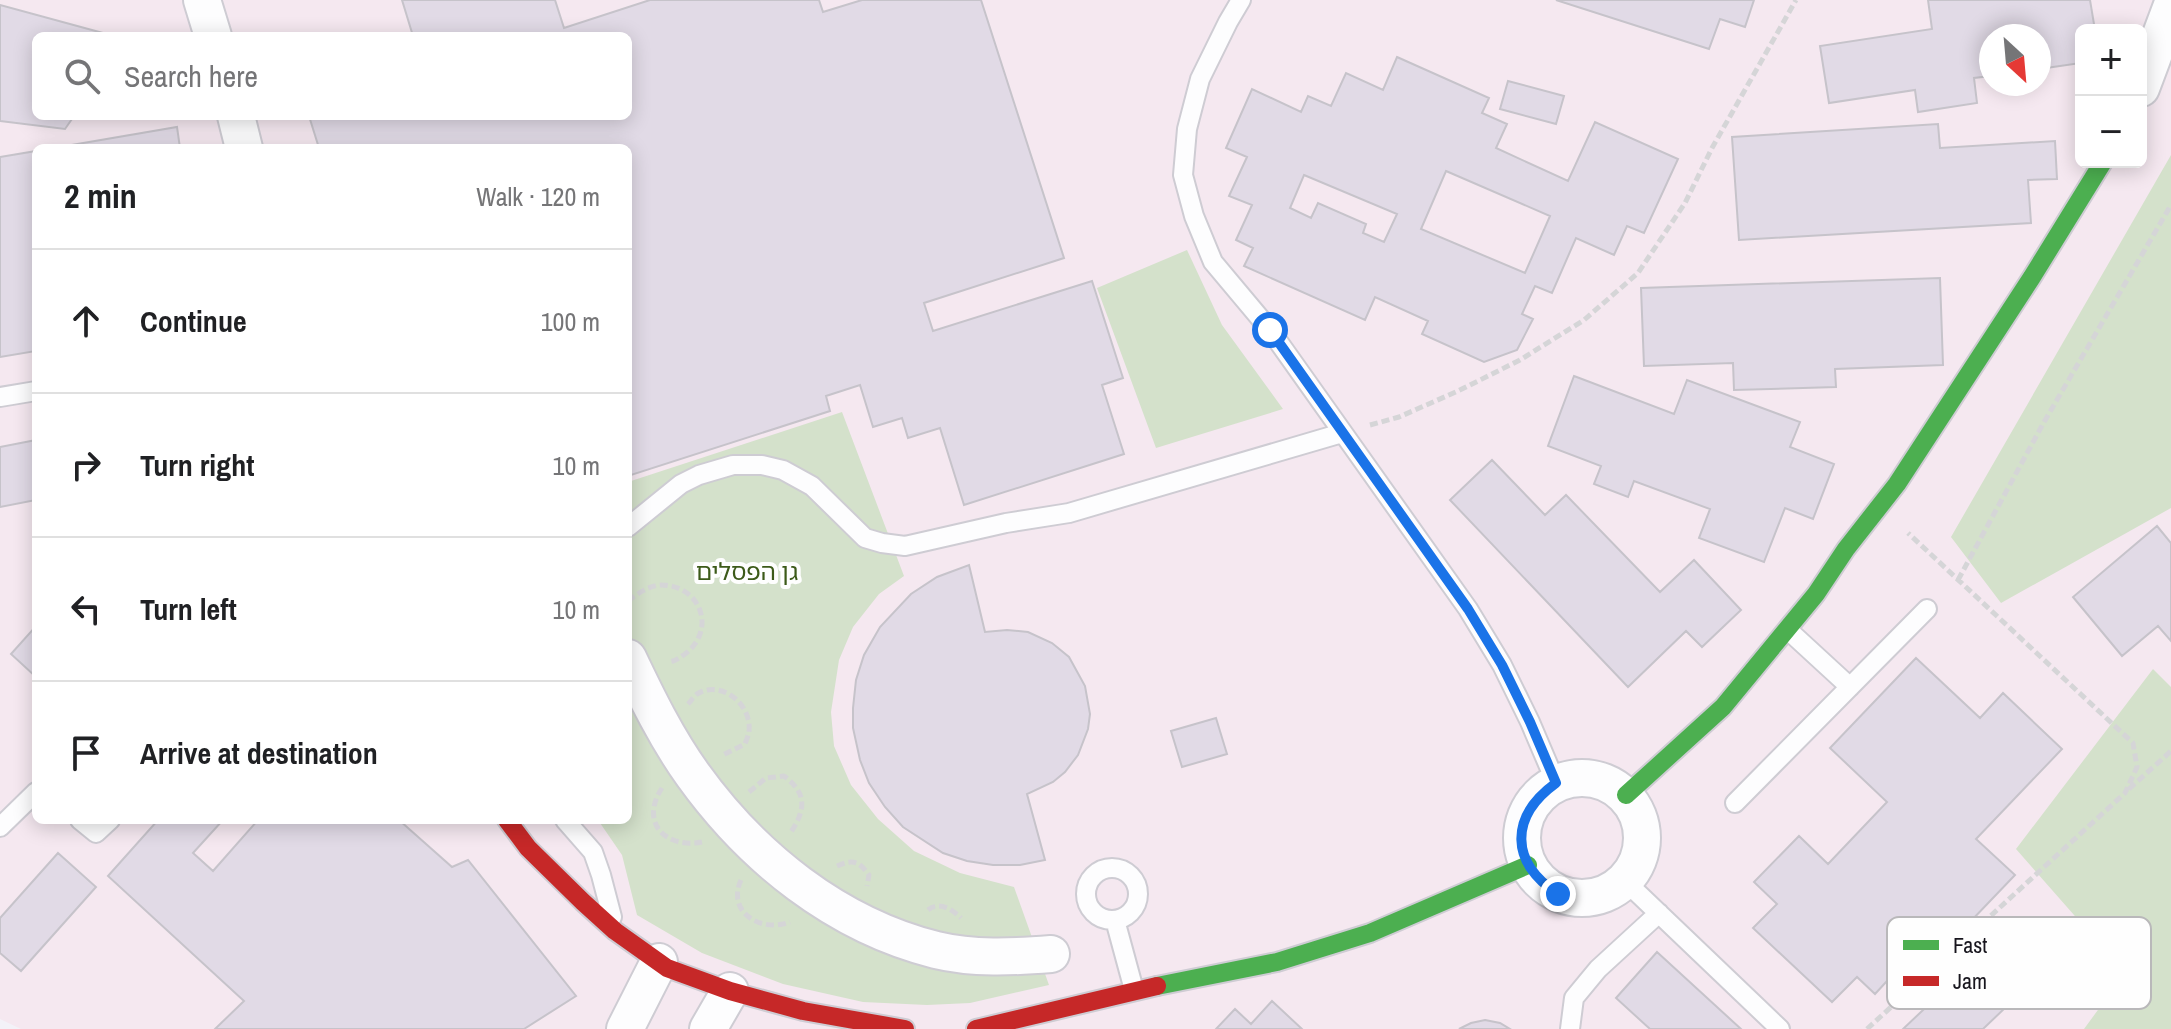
<!DOCTYPE html>
<html lang="en">
<head>
<meta charset="utf-8">
<style>
  :root { --surface:#fff; --page:#f6f6f6; --text:#202124; --muted:#757577; --line:#e0e0e0 }
  body { margin:0; font-family:"Archivo Narrow","Noto Sans Hebrew",sans-serif; background:var(--page); color:var(--text) }
  .controls { position:absolute; right:24px; top:24px; display:grid; overflow:hidden; border-radius:12px; box-shadow:0 4px 20px #0003 }
  .controls button { width:72px; height:72px; display:grid; place-items:center; padding:0; border:0; border-bottom:2px solid var(--line); background:var(--surface); color:var(--text); font:40px sans-serif }
  .compass { position:absolute; left:1979px; top:24px; width:72px; height:72px; border-radius:50%; background:var(--surface); box-shadow:0 4px 20px #0003; rotate:154deg }
  .stop { position:absolute; width:24px; height:24px; margin:-18px; border:6px solid #1a73e8; border-radius:50%; background:#fff }
  .stop.end { background:#1a73e8; border-color:#fff; box-shadow:0 2px 8px #0008 }
  .list { margin:0; padding:0; list-style:none }
  h2 { display:flex; justify-content:space-between; align-items:center; height:104px; margin:0; padding:0 32px; font-size:34px }
  h2 small { font-size:26px; font-weight:400; color:var(--muted) }
  .list li { display:grid; grid-template-columns:52px 1fr auto; gap:24px; align-items:center; box-sizing:border-box; height:144px; padding:0 32px; border-top:2px solid var(--line) }
  .list b { display:block; font-size:30px; white-space:nowrap }
  .list em { font-size:26px; font-style:normal; color:var(--muted) }
  .icon { flex:none; width:44px; height:44px; fill:none; stroke:currentColor; stroke-width:2; stroke-linecap:round; stroke-linejoin:round }
  .map { position:relative; flex:none; width:2171px; height:1029px; overflow:hidden }
  .search { position:absolute; background:var(--surface); box-shadow:0 4px 20px #0003; left:32px; top:32px; width:600px; height:88px; display:flex; align-items:center; gap:20px; box-sizing:border-box; padding:0 28px; border-radius:12px; color:var(--muted); font-size:30px }
  .panel { position:absolute; background:var(--surface); box-shadow:0 4px 20px #0003; left:32px; top:144px; width:600px; height:680px; border-radius:12px }
  .map>svg:first-child { display:block }
  .medical { fill:#f5e8f0; fill-rule:evenodd }
  .green { fill:#d4e1cb }
  .building { fill:#e1dae6; stroke:#c6c3ca; stroke-width:2; fill-rule:evenodd }
  .lines { fill:none; stroke-linecap:round; stroke-linejoin:round }
  .lane-casing { stroke:#ceccd3; stroke-width:22 }
  .street-casing { stroke:#ceccd3; stroke-width:40 }
  .fast-casing { stroke:#ceccd3; stroke-width:22 }
  .jam-casing { stroke:#ceccd3; stroke-width:22 }
  .path { stroke:#d5d5d7; stroke-width:5; stroke-dasharray:8 4; stroke-linecap:butt }
  .lane { stroke:#fdfdfe; stroke-width:18 }
  .street { stroke:#fdfdfe; stroke-width:36 }
  .fast { stroke:#4caf50; stroke-width:18 }
  .jam { stroke:#c62828; stroke-width:18 }
  .route { stroke:#1a73e8; stroke-width:10 }
  .labels { text-anchor:middle; stroke-width:8; stroke-linejoin:round; paint-order:stroke }
  .park-label { font-size:24px; fill:#3c5a19; stroke:#fefefe }
  .key { fill:#fefefe; stroke:#b9b8ba; stroke-width:2 }
  .key-label { font-size:22px; fill:#17151d }
</style>
</head>
<body>
<div class="map">
<svg width="2171" height="1029" viewBox="0 0 2171 1029">
  <rect width="100%" height="100%" fill="#f3f2f8"/>
  <path class="medical" d="M0,0H2171V1029H21L0,1019ZM2081,30H2141V162H2081ZM36,36H628V116H36ZM1991,36H2039V84H1991ZM36,148H628V820H36Z"/>
  <path class="green" d="M2171,155V508L2001,603L1951,537Z
    M1187,250L1222,325L1283,409L1156,448L1097,288Z
    M842,412L904,576L879,594L853,627L839,660L831,712L834,746L851,785L878,819L914,851L960,873L1014,887L1049,985L970,1003L927,1005L863,1002L783,984L702,953L637,915L622,855L598,820H628V482Z
    M2153,669L2171,687V1029H2084L2125,973L2016,849Z"/>
  <path class="building" d="M402,0H555L564,28L650,0H819L823,12L862,0H981L1064,258L924,303L933,331L1092,281L1123,378L1102,385L1124,454L964,505L940,428L908,438L902,418L873,427L860,385L826,396L830,411L628,476V148H319L309,116H628V36H413Z
    M1556,0H1754L1745,27L1720,19L1709,49Z
    M1928,0H2090L2095,30H2081V63L2039,69V36H1991V76L1974,78L1977,103L1918,112L1915,90L1829,103L1820,46L1932,29Z
    M0,5L114,36H36V116H74L65,129L0,121Z
    M1397,57L1489,98L1482,113L1507,124L1496,148L1568,181L1595,122L1678,159L1644,233L1627,226L1614,255L1576,238L1552,293L1535,286L1522,314L1533,319L1517,350L1484,362L1422,334L1428,321L1375,297L1365,320L1244,266L1253,248L1236,240L1252,205L1229,196L1247,157L1226,148L1252,89L1301,112L1308,96L1331,106L1346,73L1383,90ZM1446,171L1550,216L1525,273L1421,229ZM1304,175L1397,214L1384,242L1363,233L1366,224L1318,203L1311,218L1290,208Z
    M1508,81L1564,96L1556,124L1500,109Z
    M1938,124L1940,148L2055,141L2057,179L2028,180L2031,223L1739,240L1732,137Z
    M177,127L180,148H54Z
    M36,151V351L0,357V157Z
    M1940,278L1943,365L1835,369L1836,387L1734,390L1733,363L1644,366L1641,288Z
    M1574,376L1674,414L1687,380L1800,422L1790,447L1834,464L1813,519L1785,508L1764,562L1699,538L1710,509L1634,481L1628,497L1594,484L1601,466L1548,446Z
    M36,440V500L0,507V447Z
    M1492,460L1545,515L1566,495L1660,592L1694,560L1741,610L1702,647L1686,631L1628,687L1450,500Z
    M2157,526L2171,543V641L2158,626L2122,656L2073,597Z
    M969,565L985,632L1007,630L1028,632L1052,643L1069,657L1085,686L1090,714L1088,729L1078,755L1065,772L1053,782L1027,794L1045,860L1020,865H993L967,861L943,853L903,827L885,807L869,783L860,760L853,728V708L856,680L864,655L880,627L911,594L937,577Z
    M36,626V677L11,654Z
    M1916,658L1980,718L2003,693L2062,749L1976,839L2015,875L1924,970L1910,956L1875,994L1857,977L1832,1002L1753,928L1777,904L1754,882L1799,836L1828,864L1887,802L1830,748Z
    M1216,718L1227,754L1182,767L1171,731Z
    M158,820H223L193,853L213,871L258,820H399L452,867L468,860L576,996L524,1029H215L244,1001L108,876Z
    M58,853L96,887L21,971L0,953V918Z
    M2015,923L2052,963L1983,1029H1903Z
    M1657,952L1741,1029H1650L1616,998Z
    M1272,1001L1302,1029H1216L1235,1009L1251,1024Z
    M1485,1020L1500,1023L1510,1029H1459L1471,1023Z"/>
  <g class="lines">
    <defs>
      <path id="lane" d="M1241,0L1228,22L1200,79L1187,129L1183,175L1194,216L1213,262L1270,330L1468,609L1502,665L1530,722L1556,783
        M0,397L36,391
        M628,527L681,484L699,475L733,465H762L783,470L812,486L865,538L882,543L905,546L1006,523L1069,513L1342,433
        M1788,630L1850,687
        M1735,803L1927,609
        M80,820L96,833L110,820
        M565,820L593,852L601,875L612,917
        M0,827L36,792
        M1086 894a26 26 0 1 1 52 0a26 26 0 1 1-52 0Z
        M1625,881L1780,1029
        M1115,920L1134,990
        M1570,1029L1574,998L1598,969L1659,913"/>
      <path id="street" d="M202,0L213,36
        M2141,88L2171,8
        M236,116L244,148
        M628,658C647,698 667,739 693,775C752,857 836,925 936,950C973,959 1013,957 1051,954
        M1522 838a60 60 0 1 1 120 0a60 60 0 1 1-120 0Z
        M625,1029L659,962
        M708,1029L730,991"/>
      <path id="fast" d="M1626,795L1723,707L1816,594L1846,549L1897,484L2032,277L2103,162
        M1157,986L1277,962L1370,933L1528,865"/>
      <path id="jam" d="M507,820L528,848L583,902L615,931L667,968L730,991L803,1011L905,1029
        M976,1029L1157,986"/>
    </defs>
    <use href="#lane" class="lane-casing"/>
    <use href="#street" class="street-casing"/>
    <use href="#fast" class="fast-casing"/>
    <use href="#jam" class="jam-casing"/>
    <path class="path" d="M1370,425L1399,417L1458,391L1520,360L1584,320L1638,273L1685,203L1712,148L1796,0
      M1958,580L2044,422L2171,205
      M628,601C637,594 650,585 661,585C701,585 717,630 685,654C679,658 676,661 669,662
      M688,704C691,701 693,697 697,694C722,679 752,705 749,731C749,734 746,741 745,744L723,755
      M662,788C639,823 666,849 702,842
      M2129,789L2171,751
      M749,792L766,778L784,776C807,793 806,809 791,832
      M837,866C853,859 859,861 869,875L867,886
      M741,880C726,913 762,933 790,922
      M928,910C939,901 952,909 961,918
      M1867,1029L2125,793L2137,767L2133,743L1908,533"/>
    <use href="#lane" class="lane"/>
    <use href="#street" class="street"/>
    <use href="#fast" class="fast"/>
    <use href="#jam" class="jam"/>
  </g>
  <g class="lines">
    <path class="route" d="M1270,330L1468,609L1502,665L1530,722L1556,783C1509,817 1510,863 1558,894"/>
  </g>
  <g class="labels">
    <g class="park-label">
      <text x="747" y="580">גן הפסלים</text>
    </g>
  </g>
  <rect x="1887" y="917" width="264" height="92" rx="12" class="key"/>
  <rect x="1903" y="940" width="36" height="10" fill="#4caf50"/>
  <rect x="1903" y="976" width="36" height="10" fill="#c62828"/>
  <g class="key-label">
    <text x="1953" y="953">Fast</text>
    <text x="1953" y="989">Jam</text>
  </g>
</svg>
<div class="controls">
<button>+</button>
<button>−</button>
</div>
<svg class="compass" viewBox="-18 -18 36 36"><path d="M0-13l5 13h-10z" fill="#e53935"/><path d="M0 13l5-13h-10z" fill="#757577"/></svg>
<div class="stop" style="left:1270px;top:330px"></div>
<div class="stop end" style="left:1558px;top:894px"></div>
<div class="search"><svg class="icon" aria-label="search" viewBox="0 0 24 24"><circle cx="10" cy="10" r="6"/><path d="M15 15l6 6"/></svg>Search here</div>
<section class="panel">
<h2>2 min<small>Walk · 120 m</small></h2>
<ul class="list">
<li><svg class="icon" aria-label="ahead" viewBox="0 0 24 24"><path d="M12 20V5M6 11l6-6 6 6"/></svg><div><b>Continue</b></div><em>100 m</em></li>
<li><svg class="icon" aria-label="right" viewBox="0 0 24 24"><path d="M7 20v-9h11M14 6l5 5-5 5"/></svg><div><b>Turn right</b></div><em>10 m</em></li>
<li><svg class="icon" aria-label="left" viewBox="0 0 24 24"><path d="M17 20v-9H6M10 6l-5 5 5 5"/></svg><div><b>Turn left</b></div><em>10 m</em></li>
<li><svg class="icon" aria-label="arrive" viewBox="0 0 24 24"><path d="M6 21V4h12l-3 4 3 4H6"/></svg><div><b>Arrive at destination</b></div></li>
</ul>
</section>
</div>
</body>
</html>
